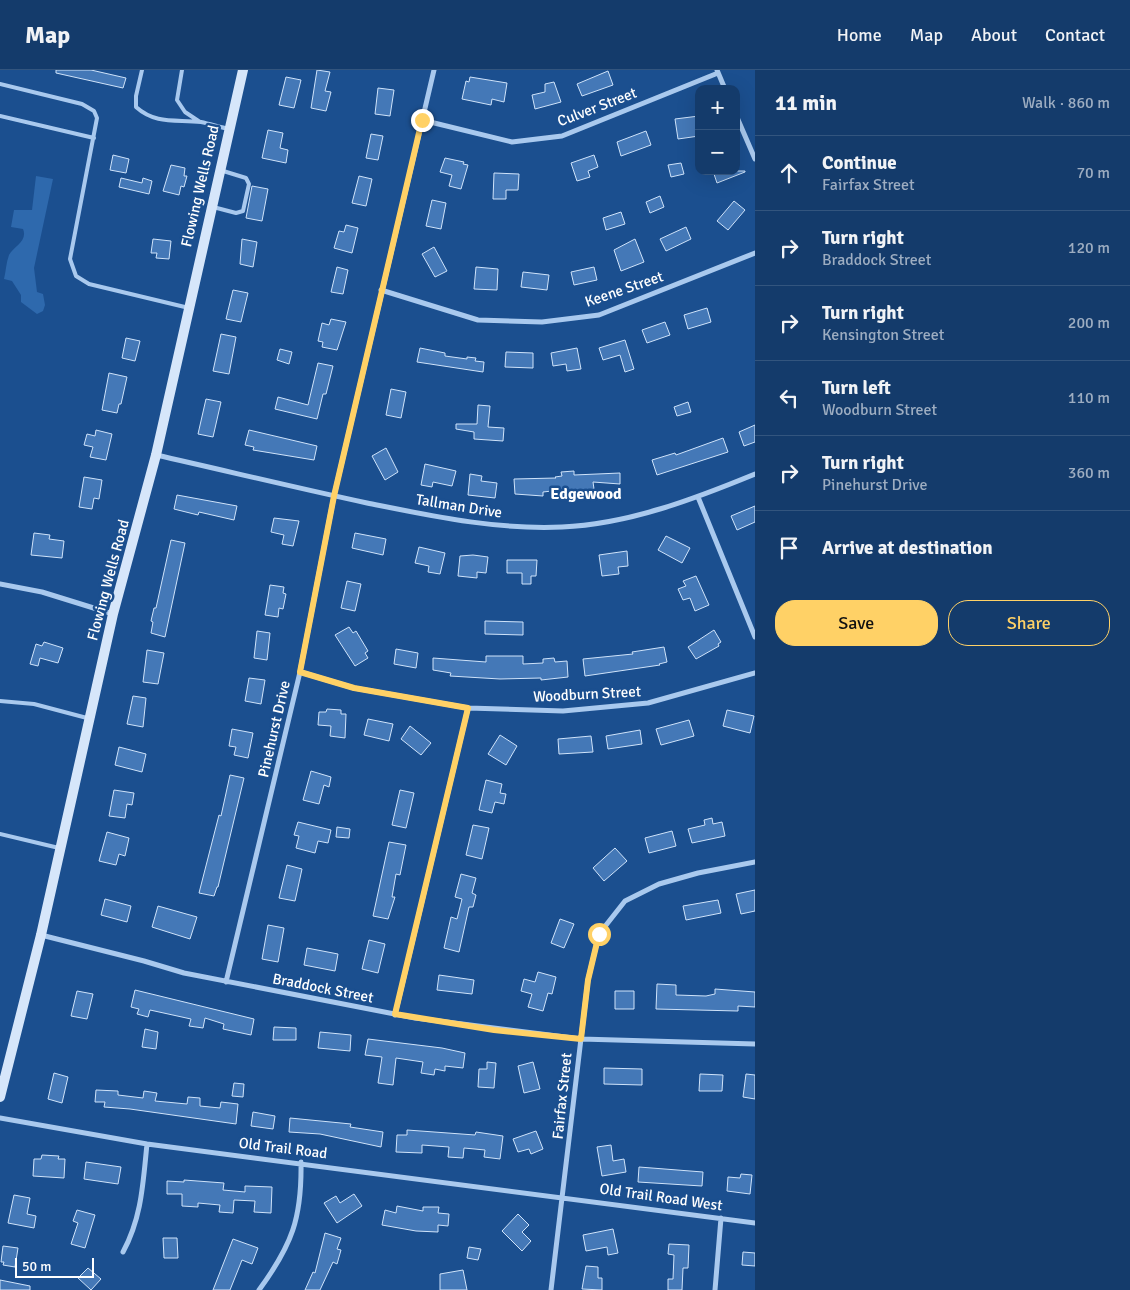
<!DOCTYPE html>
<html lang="en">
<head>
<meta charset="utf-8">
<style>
  :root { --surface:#143b6b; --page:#214673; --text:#f1f3f6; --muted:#9dadc1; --line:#33557e; --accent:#ffd166 }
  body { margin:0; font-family:Signika,sans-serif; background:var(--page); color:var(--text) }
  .controls { position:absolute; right:15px; top:15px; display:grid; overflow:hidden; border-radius:10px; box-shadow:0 5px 20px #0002 }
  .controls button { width:45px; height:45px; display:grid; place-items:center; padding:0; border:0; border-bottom:1px solid var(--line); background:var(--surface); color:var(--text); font:25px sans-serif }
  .scale { position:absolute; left:15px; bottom:12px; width:79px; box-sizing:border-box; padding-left:5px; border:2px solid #fff; border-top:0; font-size:14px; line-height:18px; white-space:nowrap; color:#fff; -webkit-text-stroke:4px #1b4f8f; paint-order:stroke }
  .stop { position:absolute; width:15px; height:15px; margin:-11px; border:4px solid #ffd166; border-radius:50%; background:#fff }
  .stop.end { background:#ffd166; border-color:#fff; box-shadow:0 1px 5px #0008 }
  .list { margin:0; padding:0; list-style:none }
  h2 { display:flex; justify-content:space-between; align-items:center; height:65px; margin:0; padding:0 20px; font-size:21px }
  h2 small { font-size:16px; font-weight:400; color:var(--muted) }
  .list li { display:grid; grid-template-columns:32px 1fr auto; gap:15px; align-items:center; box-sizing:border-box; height:75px; padding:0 20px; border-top:1px solid var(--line) }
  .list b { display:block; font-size:19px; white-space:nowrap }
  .list p { margin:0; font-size:16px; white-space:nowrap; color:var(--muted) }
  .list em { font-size:16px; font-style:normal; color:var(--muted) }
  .actions { display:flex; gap:10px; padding:15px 20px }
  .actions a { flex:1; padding:11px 0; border:1px solid var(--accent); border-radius:20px; text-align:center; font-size:18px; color:var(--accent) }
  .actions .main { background:var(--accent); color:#111 }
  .icon { flex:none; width:28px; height:28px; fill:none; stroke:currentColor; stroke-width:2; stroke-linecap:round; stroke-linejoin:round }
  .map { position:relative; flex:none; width:755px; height:1220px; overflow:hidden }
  header { display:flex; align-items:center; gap:30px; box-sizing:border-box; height:70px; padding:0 25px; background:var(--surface); border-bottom:1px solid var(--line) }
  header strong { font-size:24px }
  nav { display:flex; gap:28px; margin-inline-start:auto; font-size:18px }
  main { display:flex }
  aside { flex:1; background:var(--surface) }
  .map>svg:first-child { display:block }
  .green { fill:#2e69ad }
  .building { fill:#4478b7; stroke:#cfe3fa }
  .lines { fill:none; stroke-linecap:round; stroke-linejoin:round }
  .service { stroke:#a9c9ee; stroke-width:4 }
  .minor { stroke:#a9c9ee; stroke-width:5 }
  .secondary { stroke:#d6e6fa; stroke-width:10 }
  .route { stroke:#ffd166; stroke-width:6 }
  .labels { text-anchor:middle; stroke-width:5; stroke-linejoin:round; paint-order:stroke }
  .street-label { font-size:15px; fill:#fff; stroke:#1b4f8f }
  .neighbourhood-label { font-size:16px; font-weight:bold; fill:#fff; stroke:#1b4f8f }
</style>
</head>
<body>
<header>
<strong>Map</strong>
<nav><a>Home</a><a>Map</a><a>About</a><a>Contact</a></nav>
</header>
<main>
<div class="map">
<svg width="755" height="1220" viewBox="0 0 755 1220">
  <rect width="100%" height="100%" fill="#1b4f8f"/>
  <path class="green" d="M36,106L53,109L34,198L37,222L43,224L45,235L43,241L37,244L21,232V225L12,211L4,209C6,201 6,193 9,185C14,176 28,171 23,159L11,157L14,140H32Z"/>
  <path class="building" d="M56,0H91L126,8L123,18L56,3Z
    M317,0L330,2L325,21L331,22L326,41L311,38Z
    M608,1L613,15L582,26L577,14Z
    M286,7L301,10L294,38L279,35Z
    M470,7L507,13L504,32L492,29L491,35L462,29L466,11L469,12Z
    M554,12L561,32L535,39L532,25L545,22V14Z
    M378,18L394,20L390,46L375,44Z
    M699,46V66L678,69L675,49Z
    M268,60L283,63L280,78L288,80L286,93L262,88Z
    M646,61L651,75L621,86L617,72Z
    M371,64L383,66L378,90L366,88Z
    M113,85L129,89L126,103L110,100Z
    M594,85L598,97L588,101L590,107L577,111L571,93Z
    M445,88L464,92L463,94L468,95L461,119L449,116L452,105L440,102Z
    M681,93L684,104L671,107L668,95Z
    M171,95L185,98L184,106H187L184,117L181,116L179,125L163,121Z
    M713,101H745V102L717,113Z
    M494,103L519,104L518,120H506V129H493Z
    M359,106L372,109L366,136L352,133Z
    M121,108L142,113L143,108L152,111L149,124L119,117Z
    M252,116L268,119L262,151L246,148Z
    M660,126L664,137L650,143L646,132Z
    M432,130L446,133L441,159L426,156Z
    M734,131L745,140L728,160L717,151Z
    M621,142L625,154L606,160L603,148Z
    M346,155L358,158L352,183L334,178L339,161L344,162Z
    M686,157L691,169L666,181L660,169Z
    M153,169L171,171L169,189L156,188L157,183H151Z
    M242,169L257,172L253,197L240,194Z
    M635,169L644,192L621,201L614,180Z
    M434,177L447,201L435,207L422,184Z
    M337,197L348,200L343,224L331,222Z
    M476,197L498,199L497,220L474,219Z
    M594,197L597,210L574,215L571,202Z
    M523,202L549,205L547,220L521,217Z
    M233,220L248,223L241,252L226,249Z
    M707,238L711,252L688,259L684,245Z
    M331,249L346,252L337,280L322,277L323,272L318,271L322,253L329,255Z
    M665,252L670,265L647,273L642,260Z
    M221,264L236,267L229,304L213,301Z
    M126,268L140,271L135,291L122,288Z
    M625,270L634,299L625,302L620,285L603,290L599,278Z
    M420,278L445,283V286L467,289V287L476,288L475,291L484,292L483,302L417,292Z
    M577,278L581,299L567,301L566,294L553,296L551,283Z
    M280,279L292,282L289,294L277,290Z
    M506,282L533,283V298L505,297Z
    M318,293L333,296L326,324H323L317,349L275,339L278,327L308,335Z
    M109,303L127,307L121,334H119L117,343L102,340Z
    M391,319L406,322L401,348L386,345Z
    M206,329L221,332L213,367L198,364Z
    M688,332L691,342L677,346L674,337Z
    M478,335L490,336L488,357L504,358L503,371L474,369V362L456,359V354H477Z
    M755,355V372L744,376L739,362Z
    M96,360L112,364L106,390L90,387L93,377L84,375L87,364L95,366Z
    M249,360L317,376L314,390L253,380L254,377L245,375Z
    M723,368L728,382L657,405L652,390L675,383L676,385Z
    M386,378L398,402L385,410L372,386Z
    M425,394L456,401L452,416L433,412L432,417L421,415Z
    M574,401V405L620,403V414L593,412L594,419L564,424L561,420L543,422V426L515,424L514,409L556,408L555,407L562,406L561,402Z
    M470,404L482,406L481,411L497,413L495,428L468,425Z
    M84,407L102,410L99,429L94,428L92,439L79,437Z
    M177,425L237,436L234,450L199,442L198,445L174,439Z
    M755,436V452L737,460L731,446Z
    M274,448L299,451L293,476L282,474L284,465L271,462Z
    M34,463L50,465L49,469L64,471L62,488L31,485Z
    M355,463L386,469L383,485L352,478Z
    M666,466L690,478L682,493L658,480Z
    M171,470L185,473L165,567L151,563L153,552L151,551L154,538H156Z
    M419,477L445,483L440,504L428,502L429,496L415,493Z
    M627,481L628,496L618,497L619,504L602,506L599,485Z
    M473,485L488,487L486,503L477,502V508L458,506L460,486Z
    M507,490H537L536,506H531V514H522V503H507Z
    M696,506L709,535L695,541L690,528L683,530L678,519L686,516L683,511Z
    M347,511L361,514L355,541L341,538Z
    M270,515L284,517L283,523L286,524L283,539L279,538L278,547L265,545Z
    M485,551L523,552V565L485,564Z
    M349,557L353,563L356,561L368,581L365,583L368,588L355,596L335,565Z
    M714,560L721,572L718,574L719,576L696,589L688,577Z
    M257,561L270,563L267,590L254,588Z
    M44,572L63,578L58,593L40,588L38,596L30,594L36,574L42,576Z
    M664,577L667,592L659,594L660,595L585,606L583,589L633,584L632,582Z
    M396,579L418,583L416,598L394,594Z
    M147,580L164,583L158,614L143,612Z
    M486,586H523V594L543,593V589L554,588L555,592L567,591L568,607L541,610V608L500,609L450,606L451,603L433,600V588L486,592Z
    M249,608L265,610L261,634L245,631Z
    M133,626L146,628L143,657L127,654Z
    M327,639L341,640V644H346L345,668L330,666L331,656L318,655L319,642H326Z
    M727,640L754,646L750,663L723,656Z
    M368,649L393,654L389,671L364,665Z
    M689,650L694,666L661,675L656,659Z
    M410,656L431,673L421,685L401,669Z
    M232,659L253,663L248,688L234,685L236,677L229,676Z
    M640,660L642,674L608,679L606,666Z
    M500,665L517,676L506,695L488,684Z
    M591,666L593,682L559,684L558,669Z
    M119,677L146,684L142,702L115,695Z
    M311,701L331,707L329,717L324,715L319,734L303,730Z
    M230,705L244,708L218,817H217L214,826L199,823L219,745L221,746Z
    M486,710L502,714L500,723L506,724L504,734L495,732L492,743L479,740Z
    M114,720L134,723L132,735L127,734L125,748L109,746Z
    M400,720L414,723L406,758L392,755Z
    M712,748L713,754L722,752L725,766L692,773L688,759L705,755L704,750Z
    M298,752L331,760L328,773L318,771L315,783L296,778L299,766L294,765Z
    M473,755L489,758L482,789L466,785Z
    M337,757L350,759L349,768L336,767Z
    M672,761L676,776L649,783L645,768Z
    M107,762L129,768L125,786L119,784L116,795L99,791Z
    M389,772L406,775L400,805L396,804L392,827H395L388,849L373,846Z
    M615,778L627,791L604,811L593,798Z
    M287,795L302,799L295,831L279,828Z
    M461,804L476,808L472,823L476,825L473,837H469L459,882L444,878L451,847L457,849L462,829L455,827Z
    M755,820V841L741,844L736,824Z
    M105,829L131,836L127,852L101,845Z
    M718,830L721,843L686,850L683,836Z
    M158,836L197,847L190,869L152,857Z
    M560,849L574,854L564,878L551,873Z
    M268,855L284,858L278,892L262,889Z
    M369,870L385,874L378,903L362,899Z
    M307,878L338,884L335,901L304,895Z
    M538,902L556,907L552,924L548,923L543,941L528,937L532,924L521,921L524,909L535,912Z
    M439,905L474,910L472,924L437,920Z
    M657,914L676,915V925L706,926L715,924V919L755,922V937L738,936V941L656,939Z
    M135,920L254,949L251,965L223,959L224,954L205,948L203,958L189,956L191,949L150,940L148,947L137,944L139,939L131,937Z
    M77,921L93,924L87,949L71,946Z
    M615,921H634V939H615Z
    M274,957L296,958V970H273Z
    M145,959L158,962L156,979L142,977Z
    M320,962L351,965L350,981L318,978Z
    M368,969L442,978L465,983L463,998L445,996V1001L435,999L434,1005L421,1003L423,992L396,988L393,1015L378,1013L382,987L365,985Z
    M487,992L496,993L494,1018L478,1017L479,999H487Z
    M533,992L540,1019L524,1023L518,996Z
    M604,998L642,999V1015L604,1014Z
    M54,1003L68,1007L62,1033L48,1029Z
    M700,1004L723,1005L722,1021H699Z
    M746,1004L755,1005V1029L743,1027Z
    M234,1013L244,1014L243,1027L232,1026Z
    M96,1020L118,1021V1025L143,1028L144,1021L157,1023L155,1031L187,1034L188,1027L200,1028V1036L220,1038L221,1032L238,1034L236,1054L130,1039L104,1037L105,1032H95Z
    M253,1042L275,1046L273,1059L251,1056Z
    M290,1048L351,1054L350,1057L383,1062L381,1077L320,1064L289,1062Z
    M407,1060L475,1065L476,1062L503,1066L500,1089L484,1087L485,1080L464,1078L463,1088L448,1087L449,1077L422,1075V1083L396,1082L397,1065H407Z
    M536,1061L543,1079L531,1084L529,1079L518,1082L513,1069Z
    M611,1075L613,1091L624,1089L626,1102L602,1106L597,1077Z
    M42,1085L59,1086L58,1089H65L64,1108L33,1106L34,1089H41Z
    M86,1092L121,1097L118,1114L84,1109Z
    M639,1097L703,1102L702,1116L638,1112Z
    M741,1104L752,1105L750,1124L727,1121L728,1107L740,1108Z
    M184,1110L224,1113L223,1120L245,1122V1116L272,1117L271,1143L254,1142L255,1131L234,1130L233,1143L219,1142L220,1135L198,1133V1137L182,1136V1124H167V1111L184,1112Z
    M354,1124L362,1136L337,1153L324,1133L336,1126L340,1133Z
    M14,1125L30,1128L27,1144L36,1146L34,1158L8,1153Z
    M397,1136L423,1141V1137H439L438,1143L449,1144L448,1156L438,1155V1162L416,1161L382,1155L385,1140L396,1143Z
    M77,1140L95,1145L85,1178L71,1174L78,1153L73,1151Z
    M518,1144L529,1155L522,1162L531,1171L522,1181L502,1161Z
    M613,1159L618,1183L608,1185L607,1177L586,1181L583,1165Z
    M325,1163L341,1168L337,1179L341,1180L337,1194L333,1192L320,1220H305L313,1202L315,1203Z
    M163,1168H177L178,1188H164Z
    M233,1169L258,1178L252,1194L242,1190L230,1220H213Z
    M669,1174L689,1175L688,1198H683L682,1220H668V1209H673L674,1185L668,1184Z
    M3,1176L18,1178L15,1197L3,1195L4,1192H1Z
    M469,1177L481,1179L478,1190L467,1188Z
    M743,1182L755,1183V1196L742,1195Z
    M586,1196L598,1197V1208H602V1220L582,1219Z
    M88,1198L101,1209L91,1220L78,1208Z
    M463,1200L467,1220H440V1204Z
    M0,1210L30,1216V1220H0Z"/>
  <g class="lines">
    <path class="service" d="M142,0L136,26V37C156,55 177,49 201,52C210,54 220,57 229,59
      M182,0L177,30L185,42L200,52
      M0,14L82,34L94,41L97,48L70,189L76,206L89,214L189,238
      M0,46L94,68
      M213,137L236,143L243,141L249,114L246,108L220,100
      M0,631L34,634L87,648
      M0,764L59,778"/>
    <path class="minor" d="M717,0L725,19
      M736,45L755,89
      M422,50L512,72L562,66L718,3
      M381,220L478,250L542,252L599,245L755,183
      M156,385C227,401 297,418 367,433C432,446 496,460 562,457C629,454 694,429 755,404
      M698,427L755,567
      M0,514L42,522L113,544
      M300,602L354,618L468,638L563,641L648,633L755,603
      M41,865L144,891L184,903L415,948L581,969L755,974
      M226,912L300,602L334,426L434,0
      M395,945L468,638
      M0,1048L147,1074L755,1153
      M123,1182C142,1147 143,1112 147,1074
      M259,1220C292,1175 302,1148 301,1092
      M551,1220L588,910L599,864L625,831L659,814L698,803L755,792
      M715,1220L721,1148"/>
    <path class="secondary" d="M0,1027L41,865L113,544L156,385L243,0"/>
  </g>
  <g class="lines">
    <path class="route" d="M422,50L334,426L300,602L354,618L468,638L395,944L494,960L581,969L588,910L599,864"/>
  </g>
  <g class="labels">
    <g class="street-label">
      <text transform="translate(597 37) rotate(-21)" y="5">Culver Street</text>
      <text transform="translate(200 116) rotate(-77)" y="5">Flowing Wells Road</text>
      <text transform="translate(624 219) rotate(-19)" y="5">Keene Street</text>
      <text transform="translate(459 436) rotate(9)" y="5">Tallman Drive</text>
      <text transform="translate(108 510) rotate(-75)" y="5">Flowing Wells Road</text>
      <text transform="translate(587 624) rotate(-3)" y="5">Woodburn Street</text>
      <text transform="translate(274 659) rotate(-77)" y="5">Pinehurst Drive</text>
      <text transform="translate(323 918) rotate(11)" y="5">Braddock Street</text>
      <text transform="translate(562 1026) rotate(-84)" y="5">Fairfax Street</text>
      <text transform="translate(283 1078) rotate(7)" y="5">Old Trail Road</text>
      <text transform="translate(661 1127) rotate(8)" y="5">Old Trail Road West</text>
    </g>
    <g class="neighbourhood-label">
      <text x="586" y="429">Edgewood</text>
    </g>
  </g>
</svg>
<div class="controls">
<button>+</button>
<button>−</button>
</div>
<div class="scale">50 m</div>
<div class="stop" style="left:599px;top:864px"></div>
<div class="stop end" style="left:422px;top:50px"></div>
</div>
<aside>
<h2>11 min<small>Walk · 860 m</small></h2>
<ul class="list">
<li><svg class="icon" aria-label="ahead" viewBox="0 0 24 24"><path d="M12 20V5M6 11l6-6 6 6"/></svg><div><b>Continue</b><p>Fairfax Street</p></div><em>70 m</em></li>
<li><svg class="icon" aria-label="right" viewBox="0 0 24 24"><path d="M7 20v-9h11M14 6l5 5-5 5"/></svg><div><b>Turn right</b><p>Braddock Street</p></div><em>120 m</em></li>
<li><svg class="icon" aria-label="right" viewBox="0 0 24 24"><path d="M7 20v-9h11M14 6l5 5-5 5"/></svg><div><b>Turn right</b><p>Kensington Street</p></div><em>200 m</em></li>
<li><svg class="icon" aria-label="left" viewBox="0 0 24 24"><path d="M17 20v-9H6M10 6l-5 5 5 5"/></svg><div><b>Turn left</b><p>Woodburn Street</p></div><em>110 m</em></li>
<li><svg class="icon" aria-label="right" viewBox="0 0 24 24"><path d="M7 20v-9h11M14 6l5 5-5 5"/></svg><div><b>Turn right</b><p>Pinehurst Drive</p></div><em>360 m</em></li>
<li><svg class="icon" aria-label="arrive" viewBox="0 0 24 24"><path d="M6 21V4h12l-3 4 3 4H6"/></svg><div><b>Arrive at destination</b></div></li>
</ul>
<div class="actions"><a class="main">Save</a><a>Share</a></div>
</aside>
</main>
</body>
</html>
